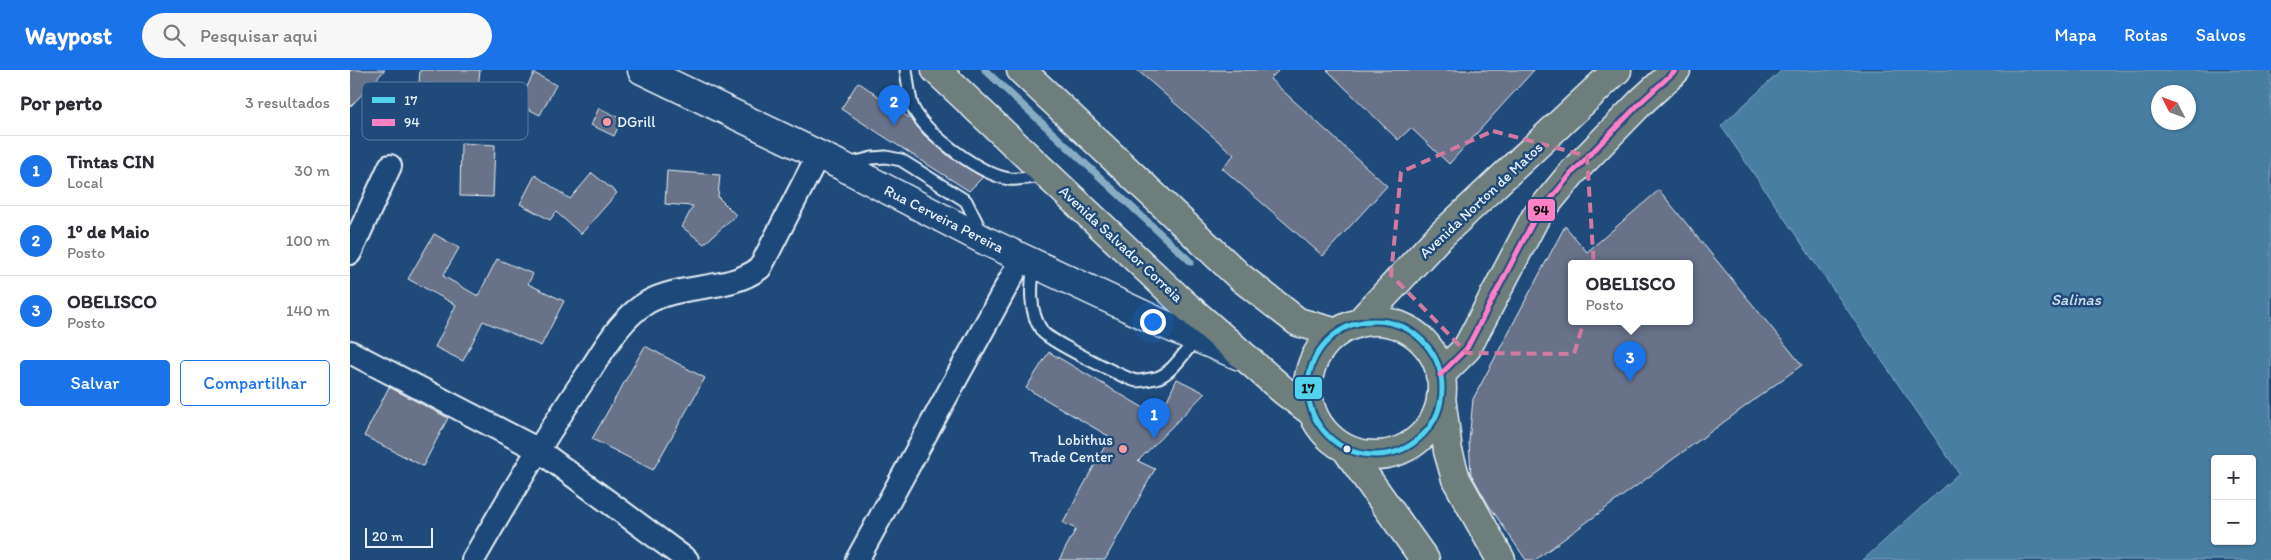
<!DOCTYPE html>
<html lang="pt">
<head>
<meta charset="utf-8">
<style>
  :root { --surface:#fff; --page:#f7f7f7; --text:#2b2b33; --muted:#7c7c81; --line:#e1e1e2; --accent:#1a73e8 }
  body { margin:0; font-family:Itim,sans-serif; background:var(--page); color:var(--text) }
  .controls { position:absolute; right:15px; bottom:15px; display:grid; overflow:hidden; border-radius:5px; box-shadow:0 1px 4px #0004 }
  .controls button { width:45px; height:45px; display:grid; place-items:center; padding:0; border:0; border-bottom:1px solid var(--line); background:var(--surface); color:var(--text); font:25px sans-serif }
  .compass { position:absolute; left:1801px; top:15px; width:45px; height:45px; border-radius:50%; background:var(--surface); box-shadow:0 1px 4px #0004; rotate:312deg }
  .scale { position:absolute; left:15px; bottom:12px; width:68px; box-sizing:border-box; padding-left:5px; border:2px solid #e8f1f8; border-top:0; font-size:14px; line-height:18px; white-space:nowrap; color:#e8f1f8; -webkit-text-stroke:4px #1f4a7a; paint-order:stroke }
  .you { position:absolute; left:802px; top:251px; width:18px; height:18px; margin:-12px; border:4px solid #fff; border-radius:50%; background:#1a73e8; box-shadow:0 0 0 8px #1a73e833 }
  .badge { display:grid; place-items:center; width:32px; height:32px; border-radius:50%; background:var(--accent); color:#fff; font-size:16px; font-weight:700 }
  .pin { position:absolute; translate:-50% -41px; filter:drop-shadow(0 1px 2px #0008) }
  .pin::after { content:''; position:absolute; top:26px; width:18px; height:15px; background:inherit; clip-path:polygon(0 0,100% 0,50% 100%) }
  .popup { position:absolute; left:1218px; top:190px; width:125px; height:65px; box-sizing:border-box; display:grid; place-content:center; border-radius:5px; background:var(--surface); filter:drop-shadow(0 1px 4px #0005); font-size:16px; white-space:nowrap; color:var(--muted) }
  .popup b { font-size:19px; color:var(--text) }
  .popup::after { content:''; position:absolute; left:50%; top:100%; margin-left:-10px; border:10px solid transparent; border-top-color:var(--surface) }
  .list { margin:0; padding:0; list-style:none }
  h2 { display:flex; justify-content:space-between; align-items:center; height:65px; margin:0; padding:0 20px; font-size:21px }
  h2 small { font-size:16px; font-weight:400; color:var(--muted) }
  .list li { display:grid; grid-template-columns:32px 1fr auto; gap:15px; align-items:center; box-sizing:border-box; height:70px; padding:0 20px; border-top:1px solid var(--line) }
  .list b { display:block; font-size:19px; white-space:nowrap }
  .list p { margin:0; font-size:16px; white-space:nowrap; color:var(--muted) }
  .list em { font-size:16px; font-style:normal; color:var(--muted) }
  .actions { display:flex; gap:10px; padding:15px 20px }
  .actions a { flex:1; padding:11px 0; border:1px solid var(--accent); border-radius:5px; text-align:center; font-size:18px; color:var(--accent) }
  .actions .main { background:var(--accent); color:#fff }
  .icon { flex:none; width:28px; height:28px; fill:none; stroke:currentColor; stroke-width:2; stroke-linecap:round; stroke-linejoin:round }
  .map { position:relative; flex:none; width:1921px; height:490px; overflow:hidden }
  header { display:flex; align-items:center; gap:30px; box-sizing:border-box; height:70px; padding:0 25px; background:var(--accent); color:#fff }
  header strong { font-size:24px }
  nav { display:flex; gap:28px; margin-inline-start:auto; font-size:18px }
  .search { width:350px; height:45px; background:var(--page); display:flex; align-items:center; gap:12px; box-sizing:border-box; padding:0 18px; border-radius:28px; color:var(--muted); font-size:19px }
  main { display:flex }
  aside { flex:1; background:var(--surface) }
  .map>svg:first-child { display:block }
  .water { fill:#477ea2; stroke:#87acc4; fill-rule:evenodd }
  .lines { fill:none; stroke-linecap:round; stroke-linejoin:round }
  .stream { stroke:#87acc4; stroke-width:7 }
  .building { fill:#687289; stroke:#e8f1f8; fill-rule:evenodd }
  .lane-casing { stroke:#e8f1f8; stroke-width:15 }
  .street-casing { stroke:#e8f1f8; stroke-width:26 }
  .secondary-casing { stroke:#e8f1f8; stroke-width:31 }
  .primary-casing { stroke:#e8f1f8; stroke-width:31 }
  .lane { stroke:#1f4a7a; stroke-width:11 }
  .street { stroke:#1f4a7a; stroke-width:22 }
  .secondary { stroke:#1f4a7a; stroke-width:28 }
  .primary { stroke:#6d7e7c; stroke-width:28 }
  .bus-1-casing { stroke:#1f4a7a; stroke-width:9 }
  .bus-2-casing { stroke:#1f4a7a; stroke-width:9 }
  .bus-1 { stroke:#53d2ee; stroke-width:5 }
  .bus-2 { stroke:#ff80c5; stroke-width:5 }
  .marked { fill:none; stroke:#d37aa2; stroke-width:4; stroke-dasharray:10 6; stroke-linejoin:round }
  .poi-dot { fill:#ff9aa2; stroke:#1f4a7a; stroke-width:2 }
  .bus-dot { fill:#e8f1f8; stroke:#1f4a7a; stroke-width:2 }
  .labels { text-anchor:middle; stroke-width:5; stroke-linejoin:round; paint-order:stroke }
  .poi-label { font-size:15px; fill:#e8f1f8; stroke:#1f4a7a; text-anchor:start }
  .street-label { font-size:15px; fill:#e8f1f8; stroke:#1f4a7a }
  .water-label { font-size:16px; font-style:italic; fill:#d0e0eb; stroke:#1f4a7a }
  .key { fill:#1f4a7a; stroke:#5b7ca0; stroke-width:1 }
  .key-label { font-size:14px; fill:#e8f1f8 }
  .line-badge { stroke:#1f4a7a; stroke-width:2 }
  .pale-badge-label { font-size:14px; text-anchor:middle; font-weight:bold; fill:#111 }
</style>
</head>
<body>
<header>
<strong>Waypost</strong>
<div class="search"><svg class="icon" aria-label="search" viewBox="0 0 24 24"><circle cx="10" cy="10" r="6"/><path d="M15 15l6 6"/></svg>Pesquisar aqui</div>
<nav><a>Mapa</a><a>Rotas</a><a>Salvos</a></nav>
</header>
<main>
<aside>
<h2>Por perto<small>3 resultados</small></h2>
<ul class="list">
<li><span class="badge">1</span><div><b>Tintas CIN</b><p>Local</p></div><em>30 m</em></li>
<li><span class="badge">2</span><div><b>1º de Maio</b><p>Posto</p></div><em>100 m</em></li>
<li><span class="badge">3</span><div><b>OBELISCO</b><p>Posto</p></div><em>140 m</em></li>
</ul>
<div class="actions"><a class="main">Salvar</a><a>Compartilhar</a></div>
</aside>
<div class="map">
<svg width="1921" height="490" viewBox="0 0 1921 490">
  <rect width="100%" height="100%" fill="#1f4a7a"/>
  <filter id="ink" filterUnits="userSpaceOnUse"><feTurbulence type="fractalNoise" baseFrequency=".02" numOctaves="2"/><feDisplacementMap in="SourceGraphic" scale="10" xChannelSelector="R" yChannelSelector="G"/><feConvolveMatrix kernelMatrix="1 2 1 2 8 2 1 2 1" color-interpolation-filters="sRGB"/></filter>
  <g filter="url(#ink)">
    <path class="water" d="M1432,0H1921V490H1513L1609,403L1371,56ZM1808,22H1838V52H1808ZM1865,389H1902V471H1865Z"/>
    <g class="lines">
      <path class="stream" d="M635,0L841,192"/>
    </g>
    <path class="building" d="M0,0H35L0,37Z
      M70,0H130L128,18L69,13Z
      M787,0H929L920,9L1037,116L973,186L872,98L884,85Z
      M977,0H1184L1099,94L1061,58L1048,70Z
      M184,3L206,15L190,45L168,34Z
      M508,12L561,49L574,65L601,88L633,107L619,121L491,39Z
      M249,38L272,49L264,66L241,55Z
      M111,73L145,75L143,127L110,126Z
      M317,101L370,105L368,127L386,145L354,174L332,157L343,136L315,134Z
      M242,103L267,123L231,164L206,142L200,150L170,134L185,105L220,129Z
      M1309,120L1452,295L1185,490H1176L1138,434L1121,404L1119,372L1123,329L1215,156L1237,182ZM1221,193H1339V251H1221Z
      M84,164L109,178L93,206L128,226L147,189L183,204L178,214L214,231L191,276L133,251L113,291L85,277L106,235L58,209Z
      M295,276L355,308L303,400L242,369Z
      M699,282L809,347L827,309L855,323L788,391L805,399L755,490H709L726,459L713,453L760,367L676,318Z
      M39,317L98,348L73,396L14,366Z"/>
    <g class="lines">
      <defs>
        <path id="lane" d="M556,0C558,12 559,27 563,38C576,64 631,105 660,109C670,110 683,107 694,106
          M498,94L522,88L536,87L551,90L616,131L633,165
          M684,193C681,215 678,241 692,261C697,270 776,309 787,311C792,311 801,309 806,308C822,304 836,280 847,268"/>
        <path id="street" d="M0,183L40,96
          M0,282L187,379L337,490
          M123,490C159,427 196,365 237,305C254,280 270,248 298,232C332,213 378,222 410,198L468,85
          M507,490L672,188"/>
        <path id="secondary" d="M292,0L492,96L636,171L813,254L890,286"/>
        <path id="primary" d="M586,0L833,233L934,321L962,342
          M671,0L890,207L948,252L987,263
          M958 318a67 67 0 1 1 134 0a67 67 0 1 1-134 0Z
          M1000,256L1009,253L1086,170L1267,0
          M1090,305L1117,278L1185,148L1221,104L1291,32L1326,0
          M1091,327L1098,381L1106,409L1151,490
          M996,379L1075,490"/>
      </defs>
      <use href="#lane" class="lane-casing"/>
      <use href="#street" class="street-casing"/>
      <use href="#secondary" class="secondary-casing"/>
      <use href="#primary" class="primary-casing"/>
      <use href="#lane" class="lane"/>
      <use href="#street" class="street"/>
      <use href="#secondary" class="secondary"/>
      <use href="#primary" class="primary"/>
      <defs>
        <path id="bus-1" d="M958 318a67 67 0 1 1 134 0a67 67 0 1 1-134 0Z"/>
        <path id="bus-2" d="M1090,305L1117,278L1185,148L1221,104L1291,32L1326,0"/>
      </defs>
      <use href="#bus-1" class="bus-1-casing"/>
      <use href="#bus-2" class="bus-2-casing"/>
      <use href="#bus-1" class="bus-1"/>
      <use href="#bus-2" class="bus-2"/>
    </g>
  </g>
  <path class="marked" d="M1143,61L1237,86L1245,214L1224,284L1117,283L1041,205L1051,102Z"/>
  <g class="poi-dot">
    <circle cx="257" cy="52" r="5"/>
    <circle cx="773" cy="379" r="5"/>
  </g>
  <circle class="bus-dot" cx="997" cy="379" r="4.5"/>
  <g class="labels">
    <g class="poi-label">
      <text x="267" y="57">DGrill</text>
      <text x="763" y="375" text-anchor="end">Lobithus<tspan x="763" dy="17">Trade Center</tspan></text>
    </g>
    <g class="street-label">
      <text transform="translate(1131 130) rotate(-43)" y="5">Avenida Norton de Matos</text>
      <text transform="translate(594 149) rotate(27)" y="5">Rua Cerveira Pereira</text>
      <text transform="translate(771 174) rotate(43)" y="5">Avenida Salvador Correia</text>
    </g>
    <g class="water-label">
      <text x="1726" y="235">Salinas</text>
    </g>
  </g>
  <rect x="12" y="12" width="166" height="58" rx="8" class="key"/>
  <rect x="22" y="27" width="23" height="6" fill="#53d2ee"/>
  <rect x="22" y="49" width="23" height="7" fill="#ff80c5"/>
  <g class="key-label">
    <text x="54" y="35">17</text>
    <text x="54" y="57">94</text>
  </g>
  <g class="line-badge">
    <rect x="1177" y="128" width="29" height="24" rx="5" fill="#ff80c5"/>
    <rect x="944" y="306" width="29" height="24" rx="5" fill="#53d2ee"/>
  </g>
  <g class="pale-badge-label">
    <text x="1191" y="145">94</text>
    <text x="958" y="323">17</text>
  </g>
</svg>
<div class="controls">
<button>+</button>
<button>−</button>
</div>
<svg class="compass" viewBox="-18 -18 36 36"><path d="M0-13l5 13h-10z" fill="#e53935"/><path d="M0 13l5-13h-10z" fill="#7c7c81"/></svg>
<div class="scale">20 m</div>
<div class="you"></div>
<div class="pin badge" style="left:804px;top:369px">1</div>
<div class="pin badge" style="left:544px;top:56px">2</div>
<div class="pin badge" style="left:1280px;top:312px">3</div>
<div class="popup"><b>OBELISCO</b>Posto</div>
</div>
</main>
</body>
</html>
